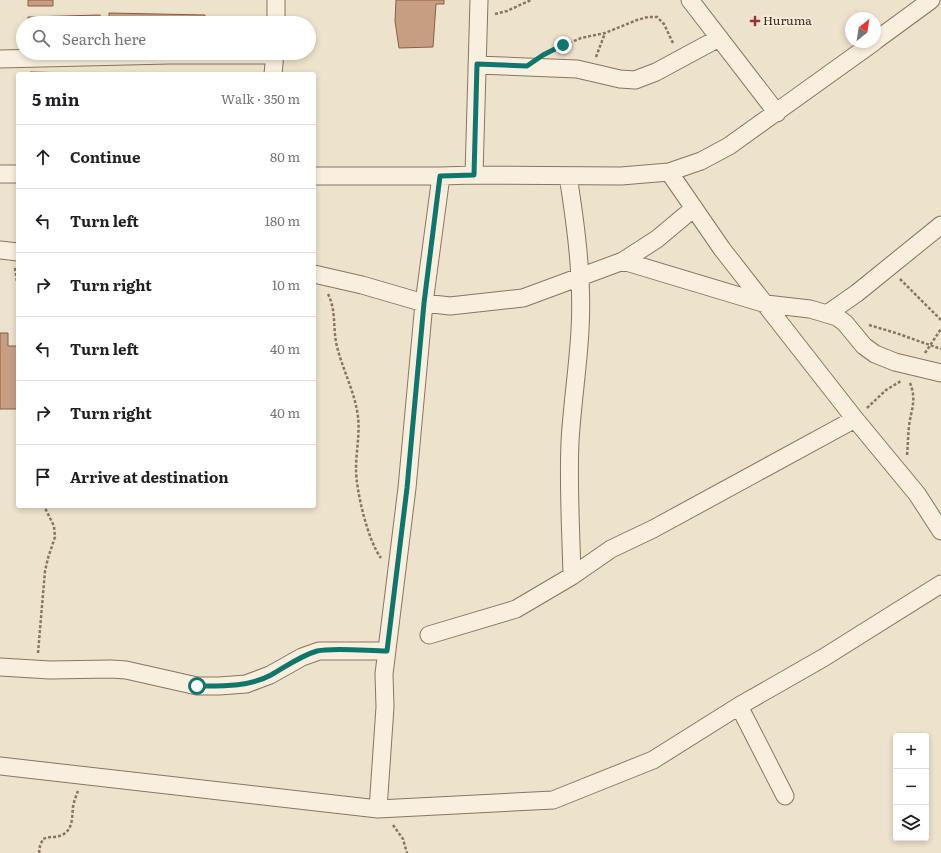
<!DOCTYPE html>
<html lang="en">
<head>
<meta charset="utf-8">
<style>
  :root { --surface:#fff; --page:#f6f6f6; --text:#202124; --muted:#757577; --line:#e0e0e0 }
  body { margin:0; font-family:Literata,serif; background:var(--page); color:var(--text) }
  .controls { position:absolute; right:12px; bottom:12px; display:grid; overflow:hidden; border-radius:4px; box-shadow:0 2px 6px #0003 }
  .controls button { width:36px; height:36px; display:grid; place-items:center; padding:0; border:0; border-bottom:1px solid var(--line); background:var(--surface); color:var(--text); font:20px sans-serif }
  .compass { position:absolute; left:845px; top:12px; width:36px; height:36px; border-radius:50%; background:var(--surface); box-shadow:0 2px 6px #0003; rotate:30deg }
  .stop { position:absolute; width:12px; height:12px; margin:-9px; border:3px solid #0f766e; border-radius:50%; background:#fff }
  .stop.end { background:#0f766e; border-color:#fff; box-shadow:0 1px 4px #0008 }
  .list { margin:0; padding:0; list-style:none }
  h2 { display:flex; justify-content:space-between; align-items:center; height:52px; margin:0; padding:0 16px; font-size:17px }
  h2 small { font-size:13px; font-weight:400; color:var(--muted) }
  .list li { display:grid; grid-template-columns:26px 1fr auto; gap:12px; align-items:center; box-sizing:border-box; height:64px; padding:0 16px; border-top:1px solid var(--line) }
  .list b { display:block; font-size:15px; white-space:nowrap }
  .list em { font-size:13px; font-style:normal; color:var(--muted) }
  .icon { flex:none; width:22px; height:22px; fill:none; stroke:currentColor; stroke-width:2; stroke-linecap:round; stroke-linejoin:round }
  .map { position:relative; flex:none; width:941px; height:853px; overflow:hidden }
  .search { position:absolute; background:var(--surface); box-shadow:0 2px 6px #0003; left:16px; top:16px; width:300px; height:44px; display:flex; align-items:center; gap:10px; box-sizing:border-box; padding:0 14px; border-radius:22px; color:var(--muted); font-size:15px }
  .panel { position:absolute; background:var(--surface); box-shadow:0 2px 6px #0003; left:16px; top:72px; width:300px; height:436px; border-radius:4px }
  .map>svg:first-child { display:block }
  .building { fill:#c89e83; stroke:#875f47 }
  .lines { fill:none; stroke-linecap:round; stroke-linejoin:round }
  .minor-casing { stroke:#897560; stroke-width:19 }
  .path { stroke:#897560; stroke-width:2.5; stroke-dasharray:3 2; stroke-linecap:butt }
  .minor { stroke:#f8efde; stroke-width:17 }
  .route { stroke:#0f766e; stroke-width:5 }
  .poi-dot { fill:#953336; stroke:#f4ecda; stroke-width:1.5 }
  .labels { text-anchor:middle; stroke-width:3.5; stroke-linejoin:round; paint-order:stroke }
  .poi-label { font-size:12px; fill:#3a2d22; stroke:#f4ecda; text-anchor:start }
</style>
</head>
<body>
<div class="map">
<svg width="941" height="853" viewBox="0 0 941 853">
  <rect width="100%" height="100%" fill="#ede2cb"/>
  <path class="building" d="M28,0H53V6H28Z
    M396,0H444V4H436L433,47L399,48L395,21Z
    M109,13L205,15V23H109Z
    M100,15V23H28V17Z
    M30,72L74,73V74H30Z
    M0,333H8V346H18V409H0Z"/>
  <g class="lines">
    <defs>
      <path id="minor" d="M690,0L777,113
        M276,23V0
        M875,41L931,0
        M0,59L169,55H275
        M477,65L577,69L620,79L635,80L656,72L719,38
        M273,74L275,53
        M669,172L722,249L855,419L917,494L941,531
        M0,174H18
        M474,175L479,0
        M314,176H441L474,175L621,176L669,172L701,161L729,146L874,42
        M568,176C576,226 583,279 580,330C578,368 572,405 570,442C568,487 571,532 572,576
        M0,250L18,252
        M623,261L766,304L810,309L827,314L837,317L845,323L864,346L875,354L895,362L941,373
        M314,274L362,285L424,303L450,306L523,298L623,261L657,239L694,208
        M827,314L857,293L941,225
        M429,635L516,609L572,576L611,549L653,529L855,419
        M0,667L50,670L111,669L126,670L197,686H219L246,684L270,675L302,657L319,651H387
        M739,706L785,796
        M0,766L378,809L553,800L653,760L739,706L823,658L941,584
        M378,809L385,707L384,674L407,488L424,303L441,176"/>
    </defs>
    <use href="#minor" class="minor-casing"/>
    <path class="path" d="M495,14L507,11L531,0
      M551,51L581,38L605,33L637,20L648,17H657L664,24L673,43
      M596,57L605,33
      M15,268L18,289
      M900,279L941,320
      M328,294C336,310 333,325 336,342C341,367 355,391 358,417C360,434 356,452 356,469C356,491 368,541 381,558
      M869,325L896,333L941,349
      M925,353L941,329
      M867,408L886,390L901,381
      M907,455C908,445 908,436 909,426C911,410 917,400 910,383
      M38,653L45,571L48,558L55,537L54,526L44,506
      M393,825L403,839L407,853
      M39,853L40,846L43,839C49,836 56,838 62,835C73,830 72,817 73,807C74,801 76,796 78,791"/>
    <use href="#minor" class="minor"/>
  </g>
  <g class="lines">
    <path class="route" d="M197,686C222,686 249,687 271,675C287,666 300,656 317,651C333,647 369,651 387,651L407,488L424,303L440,176L474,175L477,64L527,66L543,55L563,45"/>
  </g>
  <path class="poi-dot" d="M753 15h4v4h4v4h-4v4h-4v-4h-4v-4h4z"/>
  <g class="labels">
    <g class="poi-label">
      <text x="763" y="25">Huruma</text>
    </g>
  </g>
</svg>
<div class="controls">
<button>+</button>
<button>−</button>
<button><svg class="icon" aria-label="layers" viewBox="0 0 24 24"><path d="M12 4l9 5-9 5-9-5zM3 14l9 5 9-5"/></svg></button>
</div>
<svg class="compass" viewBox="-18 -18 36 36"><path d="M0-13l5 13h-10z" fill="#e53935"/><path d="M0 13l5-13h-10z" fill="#757577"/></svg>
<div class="stop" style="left:197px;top:686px"></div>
<div class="stop end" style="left:563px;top:45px"></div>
<div class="search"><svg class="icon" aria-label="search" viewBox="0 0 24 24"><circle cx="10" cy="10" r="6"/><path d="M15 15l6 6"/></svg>Search here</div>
<section class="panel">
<h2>5 min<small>Walk · 350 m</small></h2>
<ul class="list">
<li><svg class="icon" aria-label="ahead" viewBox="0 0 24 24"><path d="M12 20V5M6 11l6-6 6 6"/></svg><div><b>Continue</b></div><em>80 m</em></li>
<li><svg class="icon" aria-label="left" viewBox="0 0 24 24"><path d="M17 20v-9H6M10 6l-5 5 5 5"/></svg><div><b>Turn left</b></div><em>180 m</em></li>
<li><svg class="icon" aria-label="right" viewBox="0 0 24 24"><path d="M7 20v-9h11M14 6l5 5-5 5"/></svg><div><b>Turn right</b></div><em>10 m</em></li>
<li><svg class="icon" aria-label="left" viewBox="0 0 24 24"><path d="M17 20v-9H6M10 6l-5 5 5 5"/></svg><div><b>Turn left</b></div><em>40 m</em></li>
<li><svg class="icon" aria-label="right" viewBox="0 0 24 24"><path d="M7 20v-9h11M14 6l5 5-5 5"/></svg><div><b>Turn right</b></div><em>40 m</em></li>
<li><svg class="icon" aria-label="arrive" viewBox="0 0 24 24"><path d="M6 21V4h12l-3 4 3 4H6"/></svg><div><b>Arrive at destination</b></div></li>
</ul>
</section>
</div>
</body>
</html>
